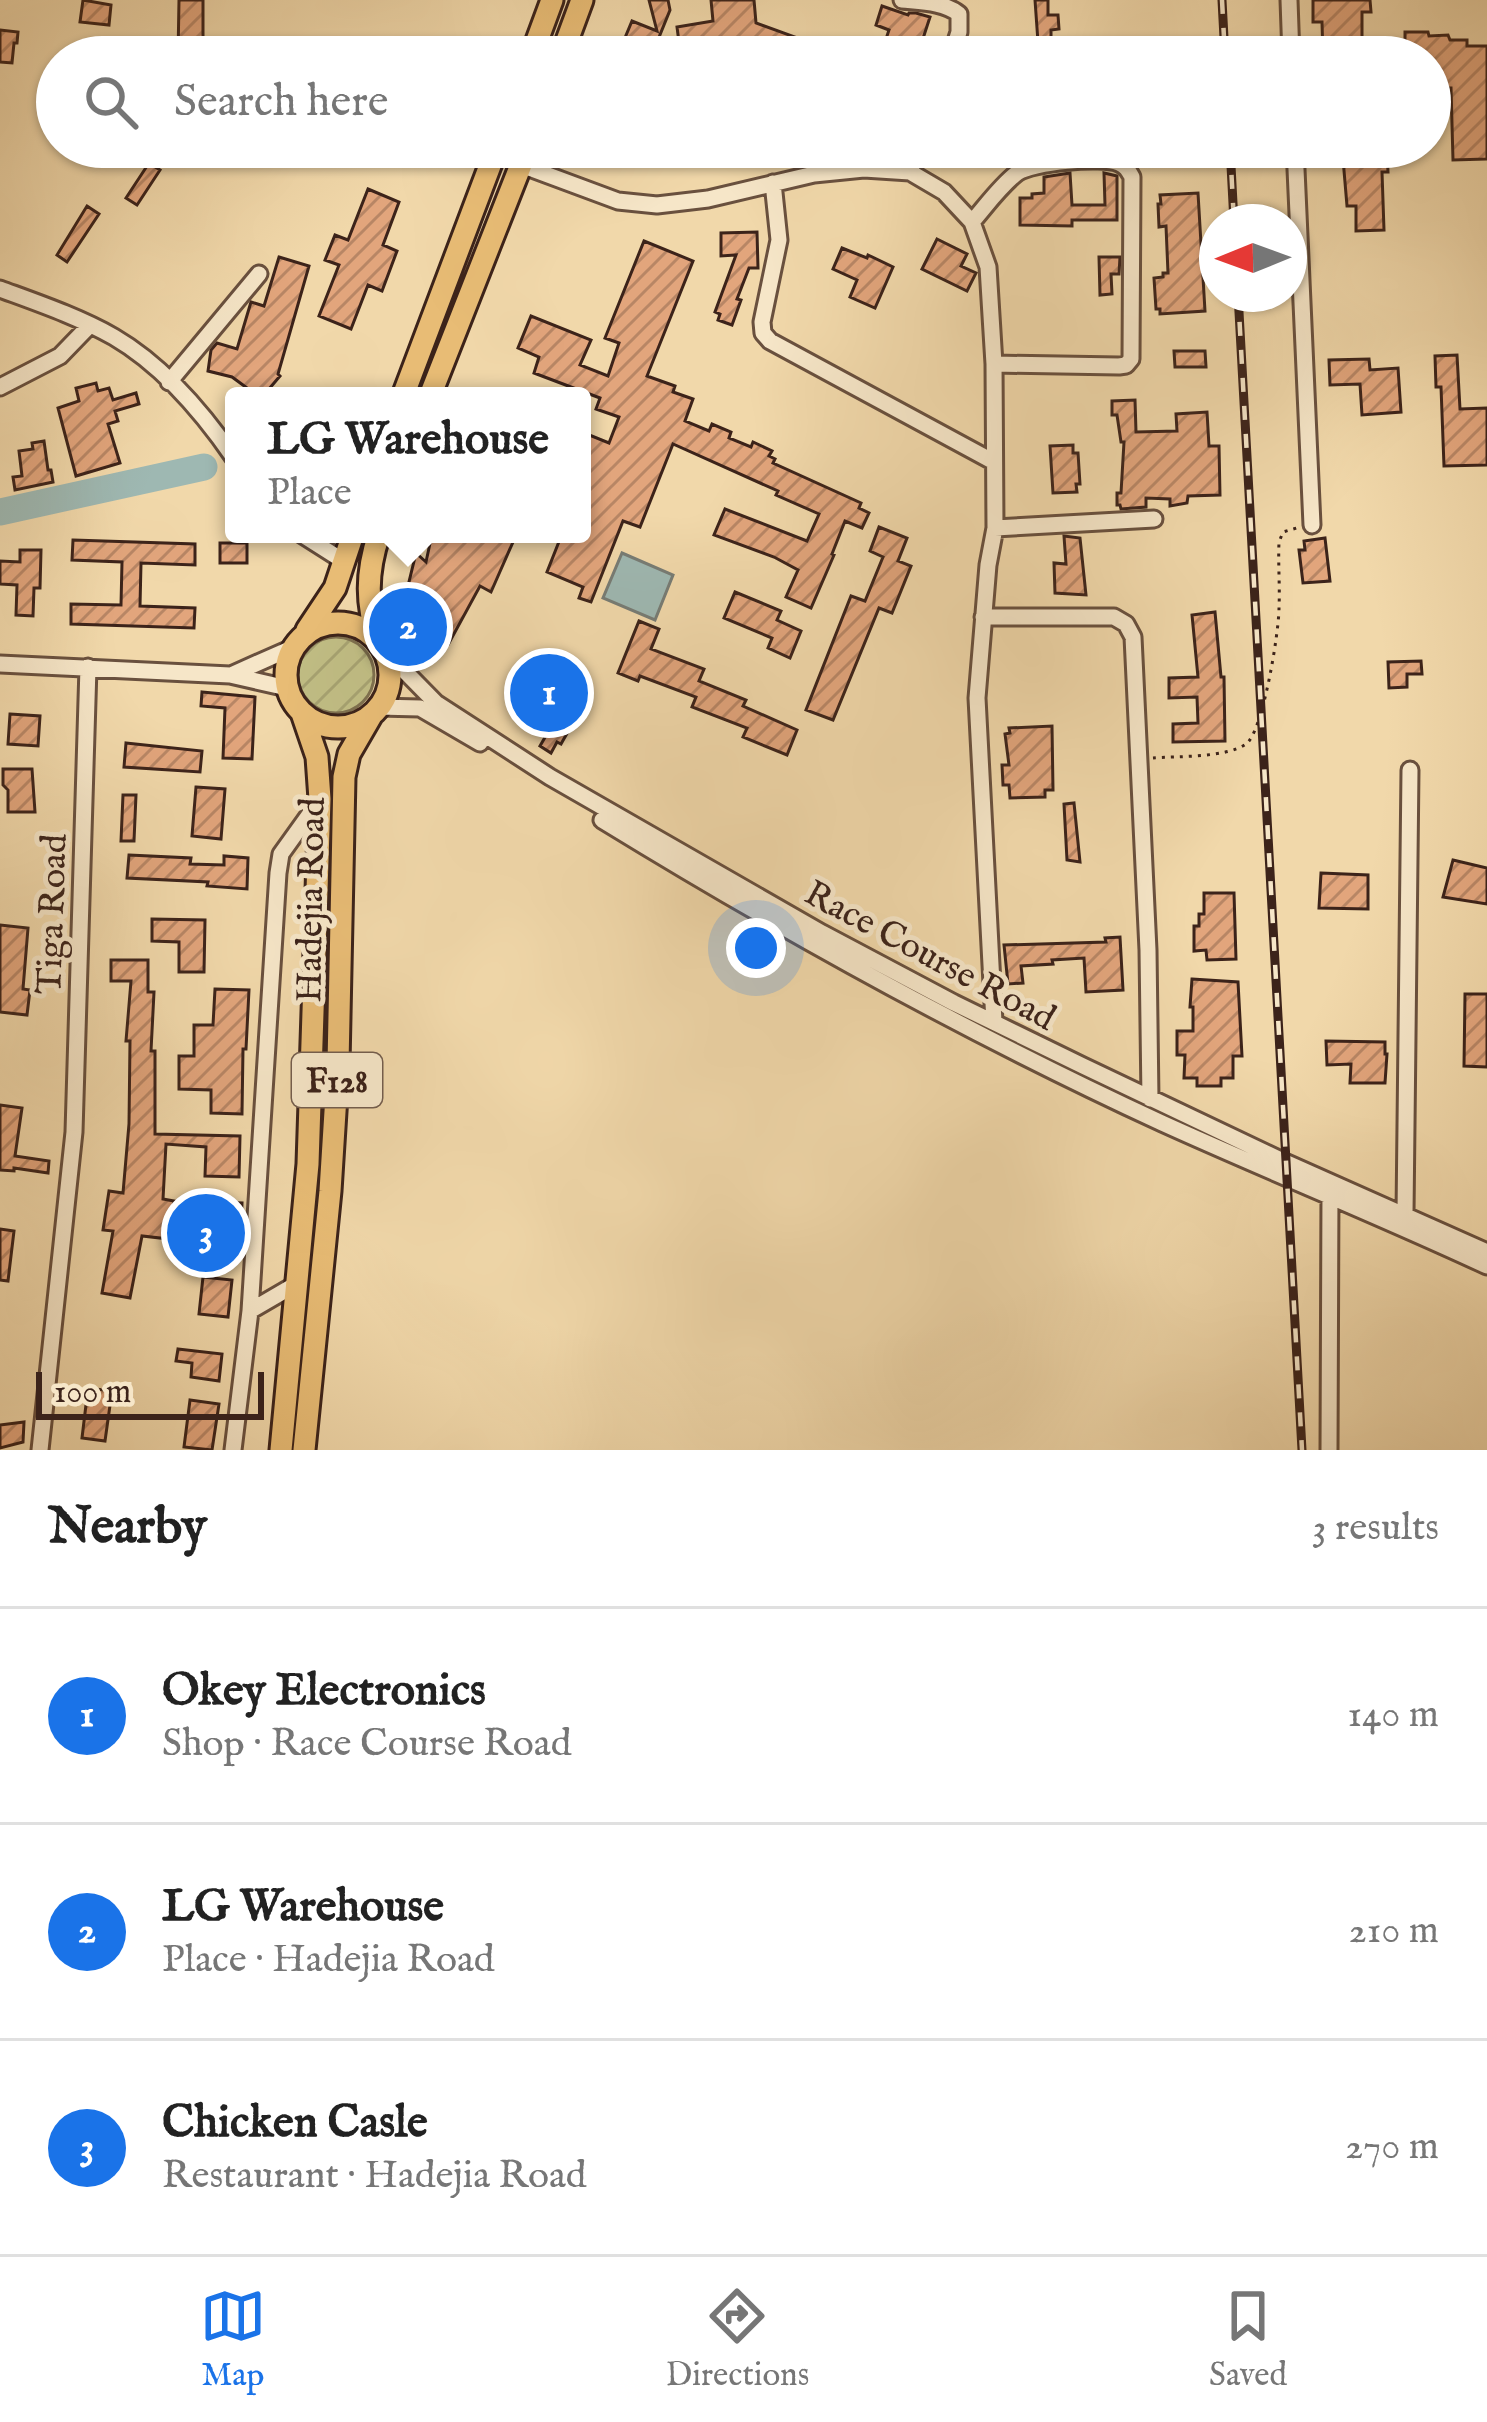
<!DOCTYPE html>
<html lang="en">
<head>
<meta charset="utf-8">
<style>
  :root { --surface:#fff; --page:#f2f2f2; --text:#222; --muted:#767676; --line:#e0e0e0; --accent:#1a73e8 }
  body { margin:0; font-family:"IM FELL English",serif; background:var(--page); color:var(--text) }
  .compass { position:absolute; left:1199px; top:204px; width:108px; height:108px; border-radius:50%; background:var(--surface); box-shadow:0 3px 9px #0004; rotate:269deg }
  .scale { position:absolute; left:36px; bottom:30px; width:228px; box-sizing:border-box; padding-left:12px; border:6px solid #3c231a; border-top:0; font-size:33px; line-height:42px; white-space:nowrap; color:#3c231a; -webkit-text-stroke:9px #f6e6c8; paint-order:stroke }
  .you { position:absolute; left:756px; top:948px; width:42px; height:42px; margin:-30px; border:9px solid #fff; border-radius:50%; background:#1a73e8; box-shadow:0 0 0 18px #1a73e833 }
  .badge { display:grid; place-items:center; width:78px; height:78px; border-radius:50%; background:var(--accent); color:#fff; font-size:39px; font-weight:700 }
  .pin { position:absolute; translate:-50% -50%; border:6px solid #fff; box-shadow:0 3px 12px #0006 }
  .popup { position:absolute; left:225px; top:387px; width:366px; height:156px; box-sizing:border-box; display:grid; place-content:center; border-radius:12px; background:var(--surface); filter:drop-shadow(0 3px 9px #0005); font-size:39px; white-space:nowrap; color:var(--muted) }
  .popup b { font-size:45px; color:var(--text) }
  .popup::after { content:''; position:absolute; left:50%; top:100%; margin-left:-24px; border:24px solid transparent; border-top-color:var(--surface) }
  .list { margin:0; padding:0; list-style:none }
  h2 { display:flex; justify-content:space-between; align-items:center; height:156px; margin:0; padding:0 48px; font-size:51px }
  h2 small { font-size:39px; font-weight:400; color:var(--muted) }
  .list li { display:grid; grid-template-columns:78px 1fr auto; gap:36px; align-items:center; box-sizing:border-box; height:216px; padding:0 48px; border-top:3px solid var(--line) }
  .list b { display:block; font-size:45px; white-space:nowrap }
  .list p { margin:0; font-size:39px; white-space:nowrap; color:var(--muted) }
  .list em { font-size:39px; font-style:normal; color:var(--muted) }
  .icon { flex:none; width:66px; height:66px; fill:none; stroke:currentColor; stroke-width:2; stroke-linecap:round; stroke-linejoin:round }
  .map { position:relative; flex:none; width:1487px; height:1450px; overflow:hidden }
  .search { position:absolute; background:var(--surface); box-shadow:0 3px 9px #0004; left:36px; right:36px; top:36px; height:132px; display:flex; align-items:center; gap:30px; box-sizing:border-box; padding:0 42px; border-radius:66px; color:var(--muted); font-size:45px }
  .sheet { height:804px; background:var(--surface) }
  nav { display:flex; justify-content:space-around; align-items:center; box-sizing:border-box; height:168px; border-top:3px solid var(--line); background:var(--surface); font-size:33px; color:var(--muted) }
  nav a { display:grid; justify-items:center; gap:6px }
  nav .on { color:var(--accent) }
  .map>svg:first-child { display:block }
  .garden { fill:url(#garden-furrows); stroke:#7e704f; stroke-width:3 }
  .water { fill:#9eb8b2; stroke:#777c75; stroke-width:3 }
  .lines { fill:none; stroke-linecap:round; stroke-linejoin:round }
  .river { stroke:#9eb8b2; stroke-width:27 }
  .building { fill:url(#building-hatch); stroke:#3c231a; stroke-width:3 }
  .minor-casing { stroke:#69503e; stroke-width:21 }
  .major-casing { stroke:#3c231a; stroke-width:27 }
  .path { stroke:#3c231a; stroke-width:3; stroke-dasharray:3 6; stroke-linecap:butt }
  .minor { stroke:#f6e6c8; stroke-width:15 }
  .major { stroke:#e8bc75; stroke-width:21 }
  .rail-casing { stroke:#3c231a; stroke-width:9 }
  .rail { stroke:#f6e6c8; stroke-width:4.5; stroke-dasharray:14; stroke-linecap:butt }
  .labels { text-anchor:middle; stroke-width:10; stroke-linejoin:round; paint-order:stroke }
  .shield { fill:#f6e6c8; stroke:#745e4e; stroke-width:3 }
  .shield-label { font-size:33px; font-weight:bold; fill:#3c231a }
  .street-label { font-size:36px; fill:#3c231a; stroke:#f6e6c8 }
</style>
</head>
<body>
<div class="map">
<svg width="1487" height="1450" viewBox="0 0 1487 1450">
  <defs>
    <pattern id="garden-furrows" width="10" height="10" patternUnits="userSpaceOnUse" patternTransform="scale(3)"><rect width="10" height="10" fill="#c0bd84"/><path d="M-1 1l2-2M0 10L10 0M9 11l2-2" fill="none" stroke="#a6a271"/></pattern>
    <pattern id="building-hatch" width="6" height="6" patternUnits="userSpaceOnUse" patternTransform="scale(3)"><rect width="6" height="6" fill="#e2a57c"/><path d="M-1 1l2-2M0 6l6-6M5 7l2-2" fill="none" stroke="#b88665"/></pattern>
  </defs>
  <rect width="100%" height="100%" fill="#f1d8aa"/>
  <filter id="stains"><feTurbulence type="fractalNoise" baseFrequency=".00167" numOctaves="4"/><feColorMatrix values="0 0 0 0 .2 0 0 0 0 .09 0 0 0 0 .02 0 0 0 .5 -.17"/></filter>
  <radialGradient id="worn" r=".72"><stop offset=".6" stop-color="#630" stop-opacity="0"/><stop offset="1" stop-color="#630" stop-opacity=".3"/></radialGradient>
  <path class="garden" d="M298 675a38 38 0 1 1 76 0a38 38 0 1 1-76 0Z"/>
  <path class="water" d="M622,553L673,575L655,620L603,598Z"/>
  <g class="lines">
    <path class="river" d="M0,512L204,467"/>
  </g>
  <path class="building" d="M83,0L111,5L109,25L80,22Z
    M179,0H203V43H209V57H178Z
    M649,0H668L670,10L651,57H617L632,21L657,31Z
    M711,0H754L756,23L806,41L799,57H772L774,53L754,45L746,48L744,43L680,50L677,27L713,21Z
    M1035,0H1048V15H1058L1059,29L1051,30V56H1039Z
    M1313,0H1370L1371,12H1362V57H1323L1322,22H1313Z
    M882,6L908,15L909,13H916L930,17L917,57H880L889,30L876,25Z
    M0,30L18,32L17,43H14L12,63L0,62Z
    M1405,32H1428L1429,36L1448,35L1450,40H1467V46H1487V159L1453,160L1451,88H1430V57H1405Z
    M280,38L282,57H232L231,44Z
    M619,147H674L668,162L654,156L652,161Z
    M1342,147H1362V150L1371,149V153L1387,151L1388,172H1382L1384,230L1356,231V206H1347Z
    M149,163L160,170L137,205L126,198Z
    M1070,173L1072,205H1105L1104,173L1117,176V220H1072V226L1020,225V198H1032V194L1044,193V177Z
    M368,189L399,202L383,245L397,251L382,291L368,285L351,329L319,316L339,265L325,260L335,235L348,240Z
    M1198,193L1205,311L1160,314V309H1156L1154,278L1163,277V273H1168L1166,226L1159,227L1158,204H1161L1160,195Z
    M87,206L99,214L67,262L57,255Z
    M757,232L758,268H749L737,299L741,300L732,325L718,320L720,314L715,312L736,255L721,256V233Z
    M937,239L967,254L961,266L976,273L967,291L922,269Z
    M644,241L693,261L647,376L675,386L673,392L693,399L685,421L709,431L712,424L731,432L729,438L751,447L753,442L772,451L769,456L775,459L773,463L861,503L859,508L869,513L862,528L845,521L832,554L834,555L811,608L786,597L798,570L774,557L714,535L725,509L807,541L819,514L776,495L778,491L673,444L640,527L623,521L591,602L579,598L583,587L547,572L562,534H582V432L609,443L619,417L596,409L600,398L534,373L539,357L518,348L531,316L591,340L580,365L608,376L619,343L605,338Z
    M842,248L867,258L868,255L893,267L875,308L850,297L857,280L833,269Z
    M279,257L309,266L278,374L280,376L263,396H258L232,377L208,371L211,350L217,343L237,349L251,302L264,306Z
    M1099,257H1120L1119,274H1111L1112,294L1100,295Z
    M1174,351H1205L1206,367H1175Z
    M1457,355L1460,409L1487,408V465L1444,466L1441,387H1436L1435,356Z
    M1369,359L1370,370L1398,368L1401,412L1362,415L1360,384L1330,385L1329,360Z
    M96,383L98,391L109,388L113,400L136,393L139,404L115,411L118,421L108,424L120,463L76,476L58,408L79,401L76,388Z
    M1135,400L1136,432L1177,431L1176,414L1207,412L1209,446H1219L1220,495L1188,496L1187,503L1170,506V499L1146,498V507L1121,509L1120,505H1117V493H1121L1124,442H1121L1117,415H1112V401Z
    M44,441L48,470H51L53,482L15,490L13,477L22,476L19,451L33,449L32,443Z
    M1073,445V453H1078L1080,484H1076L1077,492L1053,493L1050,446Z
    M879,527L907,538L898,561L911,566L892,613L879,608L833,720L806,710L851,596L865,601L883,557L870,551Z
    M432,534H492L513,542L491,592L480,586L449,643L408,586L416,553L426,562Z
    M1064,536L1080,538L1086,595L1055,593L1054,563L1066,564Z
    M1325,538L1330,581L1303,583L1299,550H1305L1304,541Z
    M73,540L195,544V565L141,563L140,606L195,608L194,628L71,624V604L121,605L122,562L72,560Z
    M220,543H247V563H220Z
    M20,550H41L40,588H34L33,616L16,615L17,585L0,584V561L20,562Z
    M735,592L781,611L777,620L801,631L790,658L768,648L772,638L724,618Z
    M422,607L411,645L388,608Z
    M1215,612L1221,677H1224L1225,741L1173,742V724L1198,723L1197,697L1169,698V678L1198,677L1192,615Z
    M639,621L659,629L651,649L704,669L699,681L746,700L743,706L797,730L787,755L743,737L747,728L692,707L696,697L640,676L638,681L618,673Z
    M1421,661L1422,674H1407V687L1389,688L1388,662Z
    M202,692L255,697L252,759L223,758L225,708L201,706Z
    M10,714L40,716L38,746L8,744Z
    M555,720L570,728L561,744L557,742L551,753L540,746Z
    M1052,726L1053,790H1045V797L1010,798L1009,785H1003L1002,765H1009L1005,734L1010,733L1009,728Z
    M126,743L202,751L200,772L124,767Z
    M3,769H32L35,812H8V790L3,785Z
    M196,787L225,789L221,839L192,836Z
    M123,795H136L134,841H121Z
    M1074,803L1080,862L1067,860L1064,804Z
    M129,855L191,858L190,864L224,865V856L248,858L247,889L207,886L208,882L127,878Z
    M1453,860L1487,868V904L1443,897Z
    M1321,873L1368,875V909L1319,908Z
    M1204,893H1234L1236,959L1207,960L1206,950L1194,951V926H1199V914H1204Z
    M152,919L205,920L204,972H179V942L152,941Z
    M0,925L28,928L23,989L30,990L27,1015L0,1012Z
    M1120,937L1123,990L1086,992L1084,958L1052,960L1053,964L1021,966L1023,983L1008,984L1004,945L1106,942L1105,938Z
    M111,960H148V992H154L151,1051H155V1134L240,1136L239,1177L205,1176L206,1147L166,1144L163,1199L174,1201L169,1239L142,1236L130,1298L102,1293L113,1231L103,1230L109,1191L123,1193L129,1124L130,1041H126L131,981H111Z
    M1192,979L1238,982L1242,1056H1233V1078H1221V1086H1197V1078H1184L1185,1055H1177V1031H1193V1007H1190Z
    M215,989L249,990L246,1049H243L242,1114L211,1113V1090L179,1089V1056H194V1025H213Z
    M1465,994H1487V1067L1464,1066Z
    M1326,1041L1385,1042V1054H1387L1385,1083H1350L1351,1064L1327,1065Z
    M0,1105L22,1108L15,1156L49,1161L48,1173L14,1168V1171L0,1170Z
    M209,1202L242,1203L240,1251L207,1249Z
    M0,1229L14,1231L8,1281L0,1280Z
    M203,1277L232,1280L228,1317L199,1314Z
    M178,1349L222,1354L219,1381L191,1377L192,1363L176,1361Z
    M88,1388L112,1391L105,1441L82,1438Z
    M190,1400L219,1404L212,1450L184,1447Z
    M24,1422L23,1442L0,1448V1425Z"/>
  <g class="lines">
    <defs>
      <path id="minor" d="M902,0C921,2 944,2 959,14V32L951,57
        M1289,0L1291,57
        M1295,147L1312,525
        M521,165L618,201L657,205L708,199L814,174L864,169L910,172L944,192L972,222L988,267L994,364L995,528L988,565L977,698L994,1022
        M910,172L919,147
        M773,183L779,240L762,322L763,333L770,341L994,462
        M972,222C986,206 1000,186 1017,173C1032,162 1102,156 1119,163C1127,167 1128,170 1132,177L1131,359L1126,365L1119,366L994,364
        M0,289C38,303 79,317 114,337C162,365 203,413 234,458
        M169,382L259,274
        M0,387L60,356L89,326
        M995,528L1154,519
        M301,534L345,562
        M983,617H1114L1126,624L1133,637L1148,950L1150,1099
        M383,649L436,703L550,777L822,933L954,1003L1083,1066L1285,1162L1487,1252
        M0,664L230,675L287,688
        M233,674L294,647
        M378,707L420,708L480,743
        M602,820C783,931 969,1034 1162,1123C1270,1172 1380,1216 1487,1266
        M1405,1214L1410,770
        M250,1311L298,1283
        M40,1450L74,1132L88,667
        M233,1450L250,1311L278,873L281,854L319,801
        M1329,1450L1330,1189"/>
      <path id="major" d="M531,57L552,0
        M561,57L582,0
        M403,396L497,147
        M430,396L528,147
        M286 675a52 52 0 1 1 104 0a52 52 0 1 1-104 0Z
        M307,630L335,588L353,534
        M379,643C366,604 366,573 379,534
        M281,1450L308,1164L320,799L317,757L302,713
        M304,1450L330,1191L338,1064L344,777L349,754L371,716"/>
    </defs>
    <use href="#minor" class="minor-casing"/>
    <use href="#major" class="major-casing"/>
    <path class="path" d="M1153,758C1178,756 1226,758 1246,744C1263,732 1279,632 1279,608C1280,586 1278,564 1279,542L1283,532L1300,527"/>
    <use href="#minor" class="minor"/>
    <use href="#major" class="major"/>
    <defs>
      <path id="rail" d="M1222,0L1225,57
        M1230,147L1234,222
        M1238,294L1302,1450"/>
    </defs>
    <use href="#rail" class="rail-casing"/>
    <use href="#rail" class="rail"/>
  </g>
  <g class="labels">
    <rect class="shield" x="292" y="1053" width="90" height="54" rx="9"/>
    <g class="shield-label">
      <text x="337" y="1092">F128</text>
    </g>
    <g class="street-label">
      <text transform="translate(309 900) rotate(-89)" y="13">Hadejia Road</text>
      <text transform="translate(50 914) rotate(-88)" y="13">Tiga Road</text>
      <text transform="translate(931 954) rotate(28)" y="13">Race Course Road</text>
    </g>
  </g>
  <rect width="100%" height="100%" filter="url(#stains)"/>
  <rect width="100%" height="100%" fill="url(#worn)"/>
</svg>
<svg class="compass" viewBox="-18 -18 36 36"><path d="M0-13l5 13h-10z" fill="#e53935"/><path d="M0 13l5-13h-10z" fill="#767676"/></svg>
<div class="scale">100 m</div>
<div class="you"></div>
<div class="pin badge" style="left:549px;top:693px">1</div>
<div class="pin badge" style="left:408px;top:627px">2</div>
<div class="popup"><b>LG Warehouse</b>Place</div>
<div class="pin badge" style="left:206px;top:1233px">3</div>
<div class="search"><svg class="icon" aria-label="search" viewBox="0 0 24 24"><circle cx="10" cy="10" r="6"/><path d="M15 15l6 6"/></svg>Search here</div>
</div>
<section class="sheet">
<h2>Nearby<small>3 results</small></h2>
<ul class="list">
<li><span class="badge">1</span><div><b>Okey Electronics</b><p>Shop · Race Course Road</p></div><em>140 m</em></li>
<li><span class="badge">2</span><div><b>LG Warehouse</b><p>Place · Hadejia Road</p></div><em>210 m</em></li>
<li><span class="badge">3</span><div><b>Chicken Casle</b><p>Restaurant · Hadejia Road</p></div><em>270 m</em></li>
</ul>
</section>
<nav>
<a class="on"><svg class="icon" aria-label="map" viewBox="0 0 24 24"><path d="M3 6l6-2 6 2 6-2v14l-6 2-6-2-6 2zM9 4v14M15 6v14"/></svg>Map</a>
<a><svg class="icon" aria-label="directions" viewBox="0 0 24 24"><path d="M12 3l9 9-9 9-9-9zM9 14v-3h6M13 9l2 2-2 2"/></svg>Directions</a>
<a><svg class="icon" aria-label="saved" viewBox="0 0 24 24"><path d="M7 4h10v16l-5-4-5 4z"/></svg>Saved</a>
</nav>
</body>
</html>
